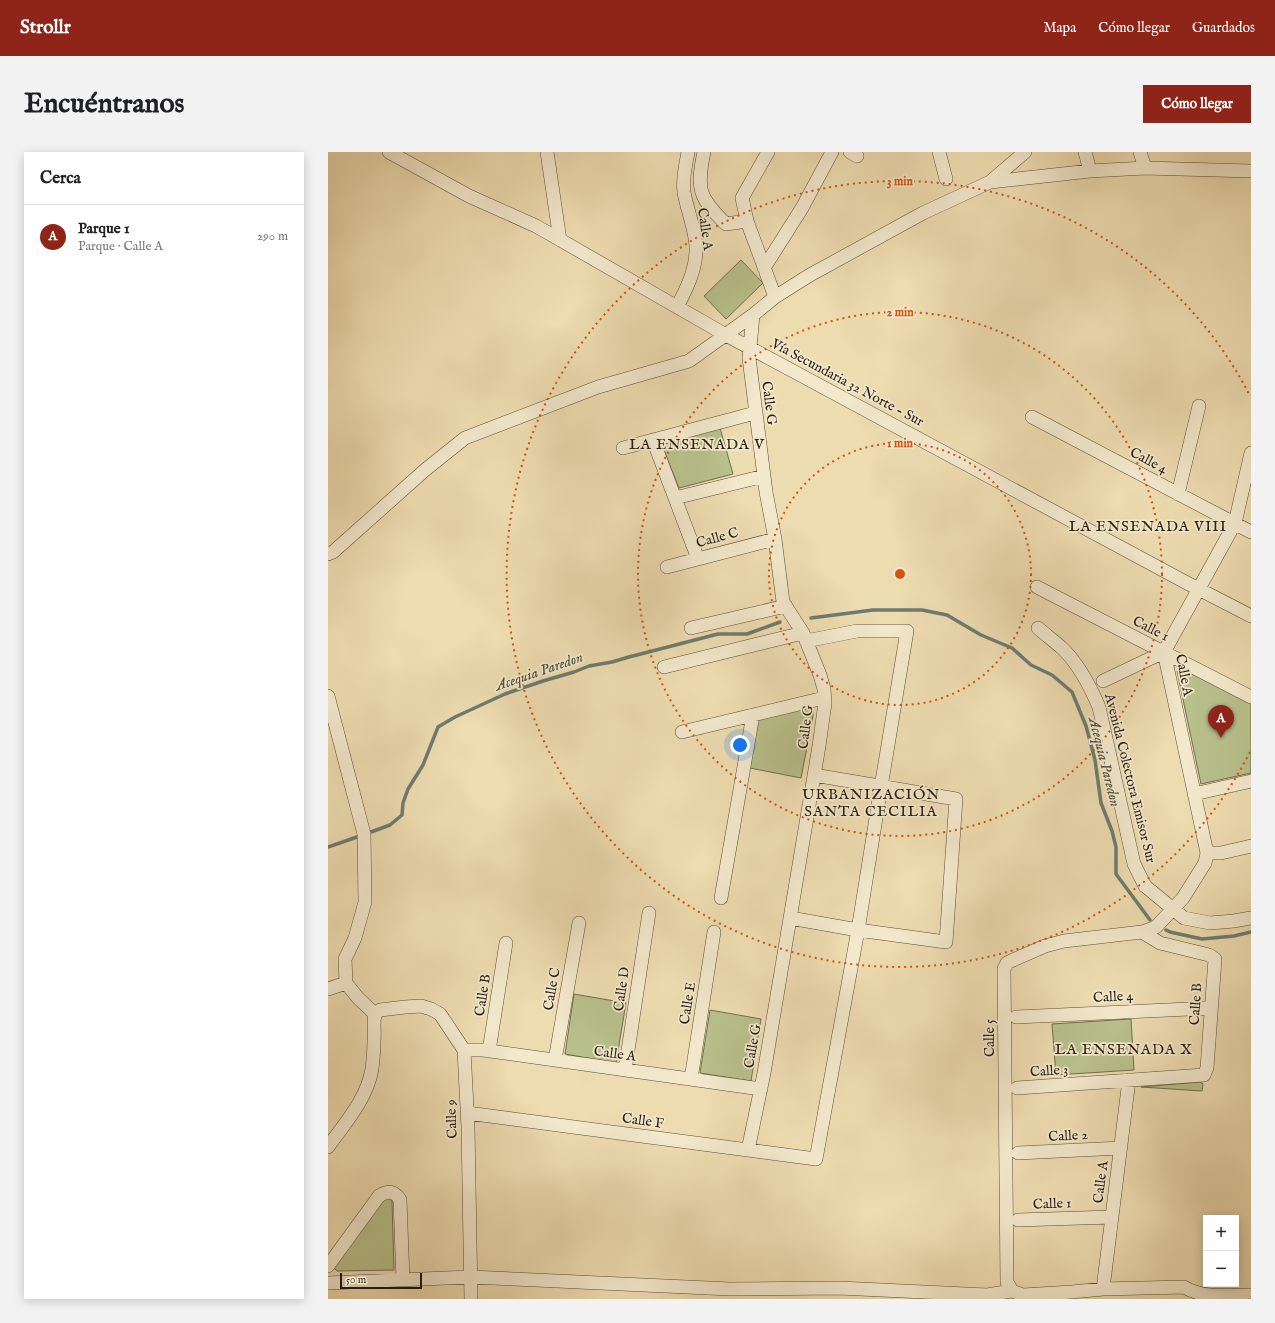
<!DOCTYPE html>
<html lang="es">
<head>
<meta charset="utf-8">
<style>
  :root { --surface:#fff; --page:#f2f2f2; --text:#202124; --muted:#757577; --line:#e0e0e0; --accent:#8f2418 }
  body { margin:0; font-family:"IM FELL English",serif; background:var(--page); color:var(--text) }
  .controls { position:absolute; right:12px; bottom:12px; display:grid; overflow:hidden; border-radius:0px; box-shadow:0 2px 10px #0003 }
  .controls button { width:36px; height:36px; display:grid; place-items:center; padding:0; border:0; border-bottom:1px solid var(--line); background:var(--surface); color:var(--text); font:20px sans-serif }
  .scale { position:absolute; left:12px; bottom:10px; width:82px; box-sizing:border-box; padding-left:4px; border:2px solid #2a1e12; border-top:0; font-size:11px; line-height:14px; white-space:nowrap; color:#2a1e12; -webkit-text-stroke:3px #f3e8cc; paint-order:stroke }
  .you { position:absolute; left:412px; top:593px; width:14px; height:14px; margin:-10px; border:3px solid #fff; border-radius:50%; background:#1a73e8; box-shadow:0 0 0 6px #1a73e833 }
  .badge { display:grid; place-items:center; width:26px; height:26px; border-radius:50%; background:var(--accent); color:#fff; font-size:13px; font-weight:700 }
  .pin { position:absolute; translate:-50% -33px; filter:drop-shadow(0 1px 2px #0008) }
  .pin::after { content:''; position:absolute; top:21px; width:14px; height:12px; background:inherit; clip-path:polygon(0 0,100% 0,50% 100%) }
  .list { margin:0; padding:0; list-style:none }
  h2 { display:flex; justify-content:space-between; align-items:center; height:52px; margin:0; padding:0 16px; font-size:17px }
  h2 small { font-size:13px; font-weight:400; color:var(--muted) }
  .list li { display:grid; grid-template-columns:26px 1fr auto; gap:12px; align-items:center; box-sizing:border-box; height:64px; padding:0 16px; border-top:1px solid var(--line) }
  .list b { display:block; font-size:15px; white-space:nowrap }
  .list p { margin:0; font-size:13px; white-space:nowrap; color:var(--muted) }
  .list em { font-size:13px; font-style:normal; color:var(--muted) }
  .map { position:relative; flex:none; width:923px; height:1147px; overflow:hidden; border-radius:0px }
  header { display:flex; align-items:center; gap:24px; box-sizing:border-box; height:56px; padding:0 20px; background:var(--accent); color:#fff }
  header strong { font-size:19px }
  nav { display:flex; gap:22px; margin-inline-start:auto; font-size:14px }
  .intro { display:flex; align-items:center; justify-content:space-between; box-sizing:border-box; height:96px; padding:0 24px }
  h1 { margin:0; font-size:28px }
  .button { padding:10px 18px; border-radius:0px; background:var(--accent); color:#fff; font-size:14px; font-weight:700 }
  main { display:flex; gap:24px; padding:0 24px }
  aside { flex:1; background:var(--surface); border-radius:0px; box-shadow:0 2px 10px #0003 }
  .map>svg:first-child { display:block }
  .green { fill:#b8c08b; stroke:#716f4e }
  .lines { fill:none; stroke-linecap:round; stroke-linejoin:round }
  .stream { stroke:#6d7c71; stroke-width:3.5 }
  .minor-casing { stroke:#5b4e3a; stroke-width:14 }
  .minor { stroke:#f3e8cc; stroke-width:13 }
  .ring { fill:none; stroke:#d5530d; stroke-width:2; stroke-dasharray:2 4 }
  .labels { text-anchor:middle; stroke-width:3.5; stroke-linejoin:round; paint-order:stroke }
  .street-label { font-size:14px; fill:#2a1e12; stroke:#f3e8cc }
  .neighbourhood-label { font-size:15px; letter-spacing:1px; fill:#2a1e12; stroke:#f3e8cc }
  .water-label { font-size:15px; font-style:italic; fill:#4c4d41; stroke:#f3e8cc }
  .centre { fill:#d5530d; stroke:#f3e8cc; stroke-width:2 }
  .ring-label { font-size:12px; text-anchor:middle; font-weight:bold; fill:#d5530d; stroke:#f3e8cc; stroke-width:3.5; stroke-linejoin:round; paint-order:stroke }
</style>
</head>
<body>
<header>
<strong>Strollr</strong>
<nav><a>Mapa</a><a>Cómo llegar</a><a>Guardados</a></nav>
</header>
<div class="intro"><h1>Encuéntranos</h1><a class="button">Cómo llegar</a></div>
<main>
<aside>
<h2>Cerca<small></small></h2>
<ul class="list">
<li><span class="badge">A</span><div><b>Parque 1</b><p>Parque · Calle A</p></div><em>290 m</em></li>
</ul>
</aside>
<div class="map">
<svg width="923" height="1147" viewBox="0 0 923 1147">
  <rect width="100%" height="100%" fill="#eddcb0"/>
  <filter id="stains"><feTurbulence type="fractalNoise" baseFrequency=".005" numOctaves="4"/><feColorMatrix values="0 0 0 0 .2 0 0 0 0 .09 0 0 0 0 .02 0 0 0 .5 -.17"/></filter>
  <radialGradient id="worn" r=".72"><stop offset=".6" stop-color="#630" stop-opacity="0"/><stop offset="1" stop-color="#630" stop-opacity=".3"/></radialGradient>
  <path class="green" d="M413,108L435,131L398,167L376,144Z
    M392,276L405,322L351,336L335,296L336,290Z
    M854,515L923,551V621L873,632L849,519Z
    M479,556L485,557V564L473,626L422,616L428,568Z
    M246,842L298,851L288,911L237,902Z
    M382,858L433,867L423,929L372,921Z
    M803,867L806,918L728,923L724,872Z
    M872,930L875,932L874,939L813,935Z
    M53,1045H62L64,1049L66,1118L9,1119L4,1114Z"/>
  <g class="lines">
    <path class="stream" d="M483,466L545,458H594L619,463L653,483L684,496L703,513L724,523L744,540L758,574L767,608L773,651L784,679L788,695V722L822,768
      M43,680L62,673L74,663L75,651L80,637L95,613L110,575L127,565L177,542L215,529L246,520L261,514L284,510L301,505L390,482H419L452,470
      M0,695L29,685
      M838,778L842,780L874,787L906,784L923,780"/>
    <defs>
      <path id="minor" d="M61,0L141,44L208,74L398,183L859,431L923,464
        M219,0L232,88
        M376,0C368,37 371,46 398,72L419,69
        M440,0L414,46L419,69L447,145
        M522,0L529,4
        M611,0L618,27
        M757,0L762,19
        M812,0L817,16
        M662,30L697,0
        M436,116L474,56L504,0
        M349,155C359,136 369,116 368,94C367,76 359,58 356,40C354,26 358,13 360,0
        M704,265L923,380
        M325,288L370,407
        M295,296L427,261
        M850,342L871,254
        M347,346L436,324
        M0,402L5,400L97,318L137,286L270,235L361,209L425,163L447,145L482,123L595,61L662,30L762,19L817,16L923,19
        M339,415L447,387
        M709,435L923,545
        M363,476L458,454
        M710,476C718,483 726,489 734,496C751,512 762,534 771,555L806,712L817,734L856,766L882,771L906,769L923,766
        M336,515L475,481
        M775,529L836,500
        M0,544L36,682L37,750L27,786L17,807L18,831L30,846L47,862
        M354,580L496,546
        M866,642L923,629
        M879,701H893L923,694
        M393,746L425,563
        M462,766L530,778L618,790L628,647L486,623
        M0,837L18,831
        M47,862L52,858L77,855L93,854L103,857L112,862L136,898L140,975L143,1147
        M688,865L883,856
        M136,898H155L433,937
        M161,899L178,791
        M227,908L251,771
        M297,918L321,761
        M363,927L386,780
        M689,936L876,923L879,916L887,807L881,803L832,791L814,780
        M139,961L488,1007L530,778L553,635L579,479H529L478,489
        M0,995C17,971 39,947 44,917C45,908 46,899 46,889C47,880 45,871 47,862
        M420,998L436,921L491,594L497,551L496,537L492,523L475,481L455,450L447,387L438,340L421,206L425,163
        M690,1001L793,996
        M690,1068L784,1065
        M0,1114L51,1044C60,1038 67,1039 72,1048L75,1128
        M0,1131L142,1125L402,1137L511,1136L659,1143L684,1139
        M775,1137L801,928
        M684,1139L679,1130L676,817L679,811L685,808L717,794L736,789L814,780L828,775L855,746L877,711L879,701L836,500L907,371L923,301
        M684,1139L695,1143L744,1140L775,1137L856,1135C876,1147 901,1143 923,1143"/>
    </defs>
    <use href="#minor" class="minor-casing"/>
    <use href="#minor" class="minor"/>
  </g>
  <g class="ring">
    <circle cx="572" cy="422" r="131"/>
    <circle cx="572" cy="422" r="262"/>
    <path d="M922 600A393 393 0 1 1 922 244"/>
  </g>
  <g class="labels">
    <g class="street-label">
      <text transform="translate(378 77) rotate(82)" y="5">Calle A</text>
      <text transform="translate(520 230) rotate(28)" y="5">Vía Secundaria 32 Norte - Sur</text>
      <text transform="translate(442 251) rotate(83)" y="5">Calle G</text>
      <text transform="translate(821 308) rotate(28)" y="5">Calle 4</text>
      <text transform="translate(389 385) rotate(-15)" y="5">Calle C</text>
      <text transform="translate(823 476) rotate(27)" y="5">Calle 1</text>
      <text transform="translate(857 523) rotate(79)" y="5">Calle A</text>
      <text transform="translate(477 575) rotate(-83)" y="5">Calle G</text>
      <text transform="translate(803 626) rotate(76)" y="5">Avenida Colectora Emisor Sur</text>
      <text transform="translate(223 837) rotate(-80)" y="5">Calle C</text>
      <text transform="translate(293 837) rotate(-82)" y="5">Calle D</text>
      <text transform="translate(154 843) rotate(-81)" y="5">Calle B</text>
      <text transform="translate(785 844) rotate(-3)" y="5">Calle 4</text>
      <text transform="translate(359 851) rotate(-81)" y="5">Calle E</text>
      <text transform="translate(867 852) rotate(-86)" y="5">Calle B</text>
      <text transform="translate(661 886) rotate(-90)" y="5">Calle 5</text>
      <text transform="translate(424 894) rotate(-80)" y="5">Calle G</text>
      <text transform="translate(287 901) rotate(8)" y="5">Calle A</text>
      <text transform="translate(721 918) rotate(-4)" y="5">Calle 3</text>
      <text transform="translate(123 967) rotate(-92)" y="5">Calle 9</text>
      <text transform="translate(315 968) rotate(8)" y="5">Calle F</text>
      <text transform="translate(740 983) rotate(-3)" y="5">Calle 2</text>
      <text transform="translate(772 1030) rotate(-83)" y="5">Calle A</text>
      <text transform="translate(724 1051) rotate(-2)" y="5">Calle 1</text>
    </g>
    <g class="neighbourhood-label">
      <text x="369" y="297">LA ENSENADA V</text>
      <text x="820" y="379">LA ENSENADA VIII</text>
      <text x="543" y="647">URBANIZACIÓN<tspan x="543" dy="17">SANTA CECILIA</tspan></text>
      <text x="796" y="902">LA ENSENADA X</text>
    </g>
    <g class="water-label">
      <text transform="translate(211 519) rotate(-19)" y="5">Acequia Paredon</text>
      <text transform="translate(777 610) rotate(76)" y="5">Acequia Paredon</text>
    </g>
  </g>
  <circle cx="572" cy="422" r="6" class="centre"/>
  <g class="ring-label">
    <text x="572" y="33">3 min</text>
    <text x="572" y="164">2 min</text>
    <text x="572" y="295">1 min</text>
  </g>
  <rect width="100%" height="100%" filter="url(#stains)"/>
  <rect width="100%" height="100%" fill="url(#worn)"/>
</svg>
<div class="controls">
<button>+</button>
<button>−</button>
</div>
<div class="scale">50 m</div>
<div class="you"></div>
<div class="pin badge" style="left:893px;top:586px">A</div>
</div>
</main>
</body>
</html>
